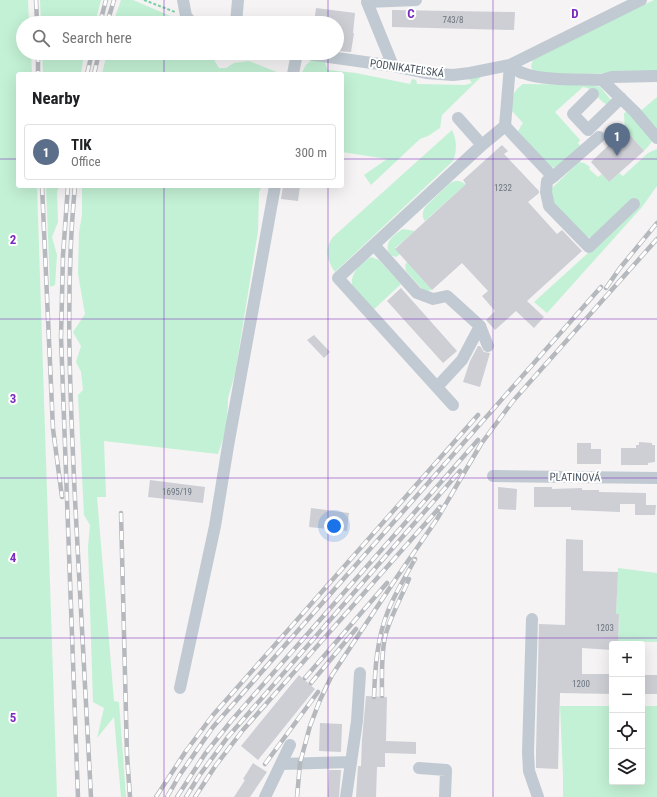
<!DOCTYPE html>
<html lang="en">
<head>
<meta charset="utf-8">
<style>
  :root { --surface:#fff; --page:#f2f2f2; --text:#202124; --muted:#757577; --line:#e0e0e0; --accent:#111827 }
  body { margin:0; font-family:"Roboto Condensed",sans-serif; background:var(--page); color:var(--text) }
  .controls { position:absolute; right:12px; bottom:12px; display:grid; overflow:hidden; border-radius:4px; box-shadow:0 4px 16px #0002 }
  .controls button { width:36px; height:36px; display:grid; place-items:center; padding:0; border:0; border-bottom:1px solid var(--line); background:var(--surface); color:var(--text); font:20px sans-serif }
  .you { position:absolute; left:334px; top:526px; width:14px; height:14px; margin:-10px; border:3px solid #fff; border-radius:50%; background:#1a73e8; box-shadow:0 0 0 6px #1a73e833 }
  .badge { display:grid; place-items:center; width:26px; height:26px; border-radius:50%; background:var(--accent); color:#fff; font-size:13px; font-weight:700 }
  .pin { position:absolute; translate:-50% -33px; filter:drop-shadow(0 1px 2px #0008) }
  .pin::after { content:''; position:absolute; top:21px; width:14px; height:12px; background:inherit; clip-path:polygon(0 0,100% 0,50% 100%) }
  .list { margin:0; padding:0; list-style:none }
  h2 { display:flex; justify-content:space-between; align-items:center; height:52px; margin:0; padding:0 16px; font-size:17px }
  h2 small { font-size:13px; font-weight:400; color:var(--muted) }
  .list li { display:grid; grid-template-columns:26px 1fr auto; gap:12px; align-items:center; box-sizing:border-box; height:56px; margin:0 8px 8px; padding:0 8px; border:1px solid var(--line); border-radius:4px }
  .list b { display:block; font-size:15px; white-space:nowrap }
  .list p { margin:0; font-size:13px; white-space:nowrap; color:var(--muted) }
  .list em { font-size:13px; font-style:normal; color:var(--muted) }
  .icon { flex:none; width:22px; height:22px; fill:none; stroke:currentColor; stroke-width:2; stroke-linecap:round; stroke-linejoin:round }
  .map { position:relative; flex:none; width:657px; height:797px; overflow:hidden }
  .search { position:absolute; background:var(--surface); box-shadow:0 4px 16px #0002; left:16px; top:16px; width:328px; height:44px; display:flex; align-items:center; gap:10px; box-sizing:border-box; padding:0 14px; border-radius:22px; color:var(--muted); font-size:15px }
  .panel { position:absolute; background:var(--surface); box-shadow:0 4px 16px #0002; left:16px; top:72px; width:328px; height:116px; border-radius:4px }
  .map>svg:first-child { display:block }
  .green { fill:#c3f1d5 }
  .building { fill:#cdcfd5 }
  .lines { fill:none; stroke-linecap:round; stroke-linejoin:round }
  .path { stroke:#7ad0a6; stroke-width:2; stroke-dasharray:3 2; stroke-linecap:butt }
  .minor { stroke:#c1cad2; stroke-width:12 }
  .rail-casing { stroke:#b5b8bd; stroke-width:4.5 }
  .rail { stroke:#fff; stroke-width:3; stroke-dasharray:9; stroke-linecap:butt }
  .grid { fill:none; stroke:#7b2cbf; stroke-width:1; stroke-opacity:0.55 }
  .labels { text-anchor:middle; stroke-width:4; stroke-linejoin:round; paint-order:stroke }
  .number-label { font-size:9px; fill:#6b747e }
  .street-label { font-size:11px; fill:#4a5661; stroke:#fff }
  .grid-label { font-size:13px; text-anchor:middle; font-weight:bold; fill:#7b2cbf; stroke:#fff; stroke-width:4; stroke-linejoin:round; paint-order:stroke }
</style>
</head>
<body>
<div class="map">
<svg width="657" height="797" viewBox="0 0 657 797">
  <rect width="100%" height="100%" fill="#f5f3f3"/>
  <path class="green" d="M0,0H28L29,23H23V53H31L32,74H18V186H37L57,797H0Z
    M40,0H101L95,23H41Z
    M121,0H133L173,17L176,23H113Z
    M654,0H657V73L562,74L534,72L531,67L533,58Z
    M42,53H84L81,74H43Z
    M107,53H205L214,60L219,68H226L234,63L249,61L282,74H102Z
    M313,59L324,61L328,70L356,73L410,84L412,79L416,80L417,84L465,85L472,83L467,77L484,74L442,115L440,128L428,136L420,139L371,185L364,175L387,159L342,152V74H301L306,65Z
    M523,84L592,85L600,87L612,101L608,105C596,100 597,89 583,87L555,112L580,140L578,143L582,148L557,168L551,167L547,165L518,131L523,123L512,111C512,97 512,92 523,84Z
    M657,97V135L638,113Z
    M627,112L652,139L651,143L644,151L631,136L625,133L624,113Z
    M452,130C457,140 457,151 453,161L335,272C327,261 324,248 333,237Z
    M657,149V186L642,207L547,313L534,302L640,206L634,199L593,238L585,237L553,203L551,189L579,162L584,163L590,167L589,169L598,177L602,174L609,182L619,173L623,176L648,153Z
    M455,181H459L466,184L425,221C421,216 423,210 426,206L450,183Z
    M46,186H59L57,192L58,222L52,237L57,255L55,285L50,287Z
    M82,186H262L259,192L258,231L235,374L228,398L227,427L218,454L104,441L106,497H97L114,701L119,702L126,797H121L114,717L97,738L104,708L93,702L88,547L90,525L84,515L78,395L83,390L81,372L76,362L81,346L73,332L85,314L78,274L79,232L82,215Z
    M403,229L415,231L395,248L400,254L396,257L390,255C383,243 393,235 403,229Z
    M371,257L379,260L401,284L372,311C367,305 356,295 353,288C348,275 360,264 371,257Z
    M407,262L432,290L427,291L423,290L406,271L405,265Z
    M618,568L657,573V642L618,641L619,615L616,614Z
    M560,706H612V782H642V706H657V797H563V775Z"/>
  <path class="building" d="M316,8L355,13L353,33H354L351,52L337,51V23H314Z
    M392,10L515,12L514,30L392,27Z
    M610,130L613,133H625L631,136L644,151L609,182L591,162L611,143L606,138V134Z
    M502,145L508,151L504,154L539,191V193L528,202L557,234L562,230L582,251L527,301L544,317L534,328L516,311L495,330L486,320L495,311L482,296L488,291L462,263L432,290L395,249L466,184L463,180Z
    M283,186H300L298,201L281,199Z
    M401,288L457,351L443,363L387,301Z
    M314,335L330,352L324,358L307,340Z
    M478,346H480L484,352L490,353L480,387L463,382L470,361Z
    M639,442L652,443V445H655V462L648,463V465H621V448H636V445H639Z
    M577,443H591V449H601V464H577Z
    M150,480L205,487L203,503L148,497Z
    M498,487L517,489L516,510L498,509Z
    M534,487H552V489L582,488V490H599V492L646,493V505H656L655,515H635V504H620V512L571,510V507H534Z
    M311,508L349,513L347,531L309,527Z
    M566,539L583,540V571L618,572L616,614H619L618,644H612V650L582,648V674H612V694L560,693L558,769L536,768V752L539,624L565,625Z
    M299,675L315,689L258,760L241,746Z
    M642,675H657V694H642Z
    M366,696L387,697L386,741L416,742V754L385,753V767H377L376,797H356L358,766H361L362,740Z
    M320,723L342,724L341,752L319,751Z
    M253,763L267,772L250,797H234L245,780L243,779Z
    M329,770H341L339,797H328Z"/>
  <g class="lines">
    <path class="path" d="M144,0L175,12"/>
    <path class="minor" d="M183,0L186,16L192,23
      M236,23L238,0
      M301,53L393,66L426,73L453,75L470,73L510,65L641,0
      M510,65C514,68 518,72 523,73C544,81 579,79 602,80L635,112L657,138
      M393,66L367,2L416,0
      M293,74L297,53
      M602,80L612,77L657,76
      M593,94L573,114L588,130L621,98
      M458,118L482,145L505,126L553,177L547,181L546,192L549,206L589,247L634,204
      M505,126L510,65
      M553,177L599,137
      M374,245L417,293L433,299L447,296L480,326L462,360L437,387
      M480,326L488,346
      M453,405L338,278L482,145
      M493,476L657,478
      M532,619L528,752L529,771L538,797
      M180,688L215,526L228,446L275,186
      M281,764L351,762
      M419,768L446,770L445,797
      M265,797L290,745
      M346,797L357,721L360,673"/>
    <defs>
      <path id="rail" d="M36,0L37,23
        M100,23L106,0
        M107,23L114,0
        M38,53V74
        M87,74L92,53
        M94,74L99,53
        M42,186L53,429L62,497
        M68,186L63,255L61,337L78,797
        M75,186C65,290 70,395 75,499C80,598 86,698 91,797
        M606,288L620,268L657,223
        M121,513L127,755L130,797
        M305,678L387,583
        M311,683L356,629
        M382,696C382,677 381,656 385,637C390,617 401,598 409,579
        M374,697C375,668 377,638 388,611C395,593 406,576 415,559
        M265,764L318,692
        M156,797L186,751L213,715L478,415
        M167,797L179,776L213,727L601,287
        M177,797L205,754L232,720L478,440
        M186,797L199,776L227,738L460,471
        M195,797L216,765L243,730L440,507
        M297,797L300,763L310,726L320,700L332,675L397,577L437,519L481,444L513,401L657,239"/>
    </defs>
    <use href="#rail" class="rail-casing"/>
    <use href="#rail" class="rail"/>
  </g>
  <path class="grid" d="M164,0V23M328,0V23M493,0V797M164,53V74M328,53V74M0,159H18M342,159H657M164,186V797M328,186V797M0,319H657M0,478H657M0,638H657"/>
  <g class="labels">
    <g class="number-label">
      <text x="453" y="23">743/8</text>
      <text x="503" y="191">1232</text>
      <text x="177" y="495">1695/19</text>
      <text x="605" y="631">1203</text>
      <text x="581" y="687">1200</text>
    </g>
    <g class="street-label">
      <text transform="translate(407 68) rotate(8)" y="4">PODNIKATEĽSKÁ</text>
      <text transform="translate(575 477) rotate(1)" y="4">PLATINOVÁ</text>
    </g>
  </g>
  <g class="grid-label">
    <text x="411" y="18">C</text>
    <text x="575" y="18">D</text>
    <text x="13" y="244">2</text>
    <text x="13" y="403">3</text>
    <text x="13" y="562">4</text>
    <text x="13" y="722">5</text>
  </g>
</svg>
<div class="controls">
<button>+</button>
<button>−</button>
<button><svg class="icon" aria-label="locate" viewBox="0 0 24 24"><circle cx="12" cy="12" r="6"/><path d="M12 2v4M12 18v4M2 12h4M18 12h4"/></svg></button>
<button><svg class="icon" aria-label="layers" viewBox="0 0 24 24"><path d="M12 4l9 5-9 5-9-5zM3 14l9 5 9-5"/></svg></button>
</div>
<div class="you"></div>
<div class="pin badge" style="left:617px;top:156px;background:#5c6f8a">1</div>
<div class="search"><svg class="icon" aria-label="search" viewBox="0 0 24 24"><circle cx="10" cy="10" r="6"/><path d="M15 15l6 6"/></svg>Search here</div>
<section class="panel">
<h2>Nearby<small></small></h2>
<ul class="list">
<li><span class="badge" style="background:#5c6f8a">1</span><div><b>TIK</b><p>Office</p></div><em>300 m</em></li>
</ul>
</section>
</div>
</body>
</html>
